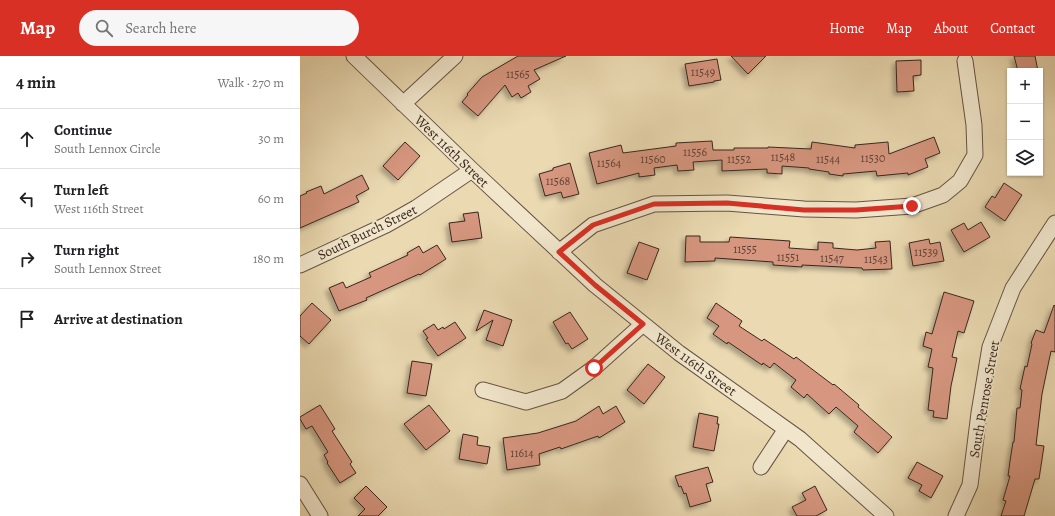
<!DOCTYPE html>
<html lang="en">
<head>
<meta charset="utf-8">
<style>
  :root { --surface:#fff; --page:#f6f6f6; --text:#202124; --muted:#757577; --line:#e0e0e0; --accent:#d93025 }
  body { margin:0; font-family:Alegreya,serif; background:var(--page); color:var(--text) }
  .controls { position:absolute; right:12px; top:12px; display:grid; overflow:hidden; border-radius:0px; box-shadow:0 1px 3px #0004 }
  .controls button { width:36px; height:36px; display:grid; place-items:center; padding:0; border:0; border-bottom:1px solid var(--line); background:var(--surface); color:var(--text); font:20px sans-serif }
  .stop { position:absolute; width:12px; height:12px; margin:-9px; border:3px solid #d93025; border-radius:50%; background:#fff }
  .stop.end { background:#d93025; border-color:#fff; box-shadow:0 1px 4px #0008 }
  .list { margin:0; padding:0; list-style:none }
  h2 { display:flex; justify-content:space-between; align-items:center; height:52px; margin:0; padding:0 16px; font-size:17px }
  h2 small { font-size:13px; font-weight:400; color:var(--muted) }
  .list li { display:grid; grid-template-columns:26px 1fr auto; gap:12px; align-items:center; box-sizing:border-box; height:60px; padding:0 16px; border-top:1px solid var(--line) }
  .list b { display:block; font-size:15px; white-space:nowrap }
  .list p { margin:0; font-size:13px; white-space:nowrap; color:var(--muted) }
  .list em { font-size:13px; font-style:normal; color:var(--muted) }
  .icon { flex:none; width:22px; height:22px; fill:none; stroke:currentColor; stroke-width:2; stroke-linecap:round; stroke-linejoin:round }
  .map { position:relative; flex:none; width:755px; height:460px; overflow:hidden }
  header { display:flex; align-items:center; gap:24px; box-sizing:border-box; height:56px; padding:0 20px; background:var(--accent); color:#fff }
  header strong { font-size:19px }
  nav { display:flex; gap:22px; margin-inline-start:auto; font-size:14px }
  .search { width:280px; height:36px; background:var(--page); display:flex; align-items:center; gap:10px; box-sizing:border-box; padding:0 14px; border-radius:22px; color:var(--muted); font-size:15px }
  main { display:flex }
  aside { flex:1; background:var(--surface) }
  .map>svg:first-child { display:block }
  .building { fill:#d6967f; stroke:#39271d; filter:url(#shadow) }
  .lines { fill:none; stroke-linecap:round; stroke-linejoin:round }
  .street-casing { stroke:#655442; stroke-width:17 }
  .street { stroke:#f1e6cc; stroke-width:15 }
  .route { stroke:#d93025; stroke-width:5 }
  .labels { text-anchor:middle; stroke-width:3.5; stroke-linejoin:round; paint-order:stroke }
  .number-label { font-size:12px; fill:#604336 }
  .street-label { font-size:14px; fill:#39271d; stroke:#f1e6cc }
</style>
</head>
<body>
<header>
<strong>Map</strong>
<div class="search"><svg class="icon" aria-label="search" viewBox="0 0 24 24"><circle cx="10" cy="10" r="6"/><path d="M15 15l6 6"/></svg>Search here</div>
<nav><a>Home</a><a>Map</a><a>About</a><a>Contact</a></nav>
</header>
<main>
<aside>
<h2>4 min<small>Walk · 270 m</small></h2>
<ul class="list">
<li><svg class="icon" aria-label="ahead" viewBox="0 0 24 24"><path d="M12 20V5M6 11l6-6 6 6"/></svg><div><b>Continue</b><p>South Lennox Circle</p></div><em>30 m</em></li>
<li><svg class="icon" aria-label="left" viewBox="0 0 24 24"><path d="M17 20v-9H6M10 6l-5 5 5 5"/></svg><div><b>Turn left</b><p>West 116th Street</p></div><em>60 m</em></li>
<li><svg class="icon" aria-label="right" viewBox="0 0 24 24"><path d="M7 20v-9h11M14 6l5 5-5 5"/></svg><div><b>Turn right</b><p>South Lennox Street</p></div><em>180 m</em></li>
<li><svg class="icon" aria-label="arrive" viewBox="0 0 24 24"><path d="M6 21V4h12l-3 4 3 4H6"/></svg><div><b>Arrive at destination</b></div></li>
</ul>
</aside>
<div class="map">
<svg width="755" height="460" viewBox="0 0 755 460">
  <defs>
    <filter id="shadow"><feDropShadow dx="-3.5" dy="3.5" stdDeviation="2" flood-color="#0004"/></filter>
  </defs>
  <rect width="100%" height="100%" fill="#ead9b1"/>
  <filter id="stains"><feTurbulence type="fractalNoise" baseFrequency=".005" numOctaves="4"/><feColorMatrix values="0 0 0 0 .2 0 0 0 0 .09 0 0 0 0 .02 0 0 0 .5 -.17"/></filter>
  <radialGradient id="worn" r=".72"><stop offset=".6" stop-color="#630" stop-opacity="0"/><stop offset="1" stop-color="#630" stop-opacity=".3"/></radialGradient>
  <path class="building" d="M218,0H266L234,14L240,23L228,30L231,36L221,42L218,37L212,41L205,29L178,60L162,46L168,39L167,38L182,21Z
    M431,0H466L448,18Z
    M714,0H735L738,15H718Z
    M417,3L421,24L414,25V26L389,30L385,8Z
    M621,4V19L613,20L614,35L597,36L596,5Z
    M634,81L640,97L625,103L628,111L608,119V117L577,120L576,115L543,118V120L529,118V116L509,113V112L482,110V118L467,117V113L422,115V104L393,106L394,114L378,115L377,109L354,112L355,119L339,121V117L297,128L289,97L321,89L323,97L376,90V87L412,85L413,94H434V92H468V91L511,93L512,86L555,92V89L588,86L589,98Z
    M105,86L120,100L98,124L83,110Z
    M270,107L279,138L263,142L261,136L245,140L239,118L253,114V112Z
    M62,119L69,133L56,140L59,146L0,172V140L7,137L6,136L21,130L24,138Z
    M704,127L722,139L705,165L685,151L692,140L695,142Z
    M178,156L182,182L152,186L149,167L165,165L163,158Z
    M681,166L690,181L664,196L651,174L664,167L668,174Z
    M386,180H400V186H429L430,181L490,185L489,192L518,194V186L533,187V192L557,194L576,192L575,186L590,185L592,213L563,214L562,212L502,209V211L473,209V206L415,202V205L385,206Z
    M629,183L630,188L640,186L644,205L613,210L609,187Z
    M339,186L359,193L347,224L327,217Z
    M137,189L146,203L120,219L119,218L66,242L67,244L39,255L29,232L43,226L46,232L71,221L69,217L108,199L107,197L119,190L123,197Z
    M644,236L674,245L664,277L658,275L652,301L657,302L651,330L647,363L633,361L634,355L628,354L633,312L628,311L632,293L623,290L626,276L632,278Z
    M12,247L31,264L9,288L0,280V260Z
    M416,247L442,265L439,270L462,285L464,283L494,303L496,301L533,329L534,328L559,349L558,351L592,381L578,397L554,376L558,370L536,351L529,358L507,338L504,342L491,331L496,324L474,307L470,312L463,307L462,309L428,286L427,288L413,278L419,270L407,262Z
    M754,249L755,250V296L751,295L742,338L736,389L744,390L739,423H735L724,460H701L706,445L703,444L710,420H708L710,405L713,386H714L717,352H720L722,334L720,333L725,310L727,311L732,288L731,287L736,274L744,277Z
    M184,254L212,264L203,290L186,284L193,264L176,275Z
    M270,256L288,283L272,293L268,287L266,288L253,266Z
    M155,266L166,282L138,300L126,283L128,282L123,275L134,268L138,274L143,271L144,273Z
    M112,305L132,308L126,340L107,337Z
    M348,308L365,321L344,348L327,334Z
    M20,349L35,373L32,375L52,406L50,408L56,417L40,427L27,407L28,406L24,399L28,396L12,370L6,373L0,363V361Z
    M129,349L150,375L126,394L104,368Z
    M299,350L303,358L316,350L325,366L299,382L298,380L261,393L260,391L239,398L240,409L207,414L203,382L238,377L276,365Z
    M399,357L418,361L417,368H419L414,395L393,391Z
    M163,378L178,381L177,389L190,391L187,408L159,403Z
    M617,406L643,420L631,442L619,435L622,429L608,422Z
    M408,411L413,426L406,428L411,445L390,451L386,437L384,438L381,430L379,431L375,420Z
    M66,430L87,451L78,460H58L65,453L54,442Z
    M515,430L527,454L516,460H497L492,451L506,444L502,437Z"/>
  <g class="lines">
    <defs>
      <path id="street" d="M54,0L172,114L295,229L379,297L500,383L586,460
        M103,48L155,0
        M259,196L293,169L354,148L427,147L504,153L556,154L612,150L643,139L660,125L675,99L674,69L665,5
        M0,209L86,169L116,152L172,114
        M183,334L226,346L262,335L294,312L343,268
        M461,411L486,373
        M0,428L20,460
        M656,460L670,429L679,357L690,291L713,232L755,167"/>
    </defs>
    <use href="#street" class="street-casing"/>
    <use href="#street" class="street"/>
  </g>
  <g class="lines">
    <path class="route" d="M294,312L343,268L295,229L259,196L293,169L354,148L427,147L504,154H556L612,150"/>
  </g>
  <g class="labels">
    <g class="number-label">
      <text x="403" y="20">11549</text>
      <text x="218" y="22">11565</text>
      <text x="395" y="100">11556</text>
      <text x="483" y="105">11548</text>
      <text x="573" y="106">11530</text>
      <text x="353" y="107">11560</text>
      <text x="439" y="107">11552</text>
      <text x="528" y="107">11544</text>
      <text x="309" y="111">11564</text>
      <text x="258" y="129">11568</text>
      <text x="445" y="197">11555</text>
      <text x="626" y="200">11539</text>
      <text x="488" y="205">11551</text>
      <text x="532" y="206">11547</text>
      <text x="576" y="207">11543</text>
      <text x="222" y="401">11614</text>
    </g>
    <g class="street-label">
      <text transform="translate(152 95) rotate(44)" y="5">West 116th Street</text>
      <text transform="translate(67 176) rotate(-26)" y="5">South Burch Street</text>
      <text transform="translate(396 308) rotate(36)" y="5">West 116th Street</text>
      <text transform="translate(684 343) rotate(-80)" y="5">South Penrose Street</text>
    </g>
  </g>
  <rect width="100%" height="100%" filter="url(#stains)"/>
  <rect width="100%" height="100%" fill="url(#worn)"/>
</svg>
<div class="controls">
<button>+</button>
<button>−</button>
<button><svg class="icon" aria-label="layers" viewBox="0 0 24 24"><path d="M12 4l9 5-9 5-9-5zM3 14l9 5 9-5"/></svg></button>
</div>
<div class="stop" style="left:294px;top:312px"></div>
<div class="stop end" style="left:612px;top:150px"></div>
</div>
</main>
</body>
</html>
